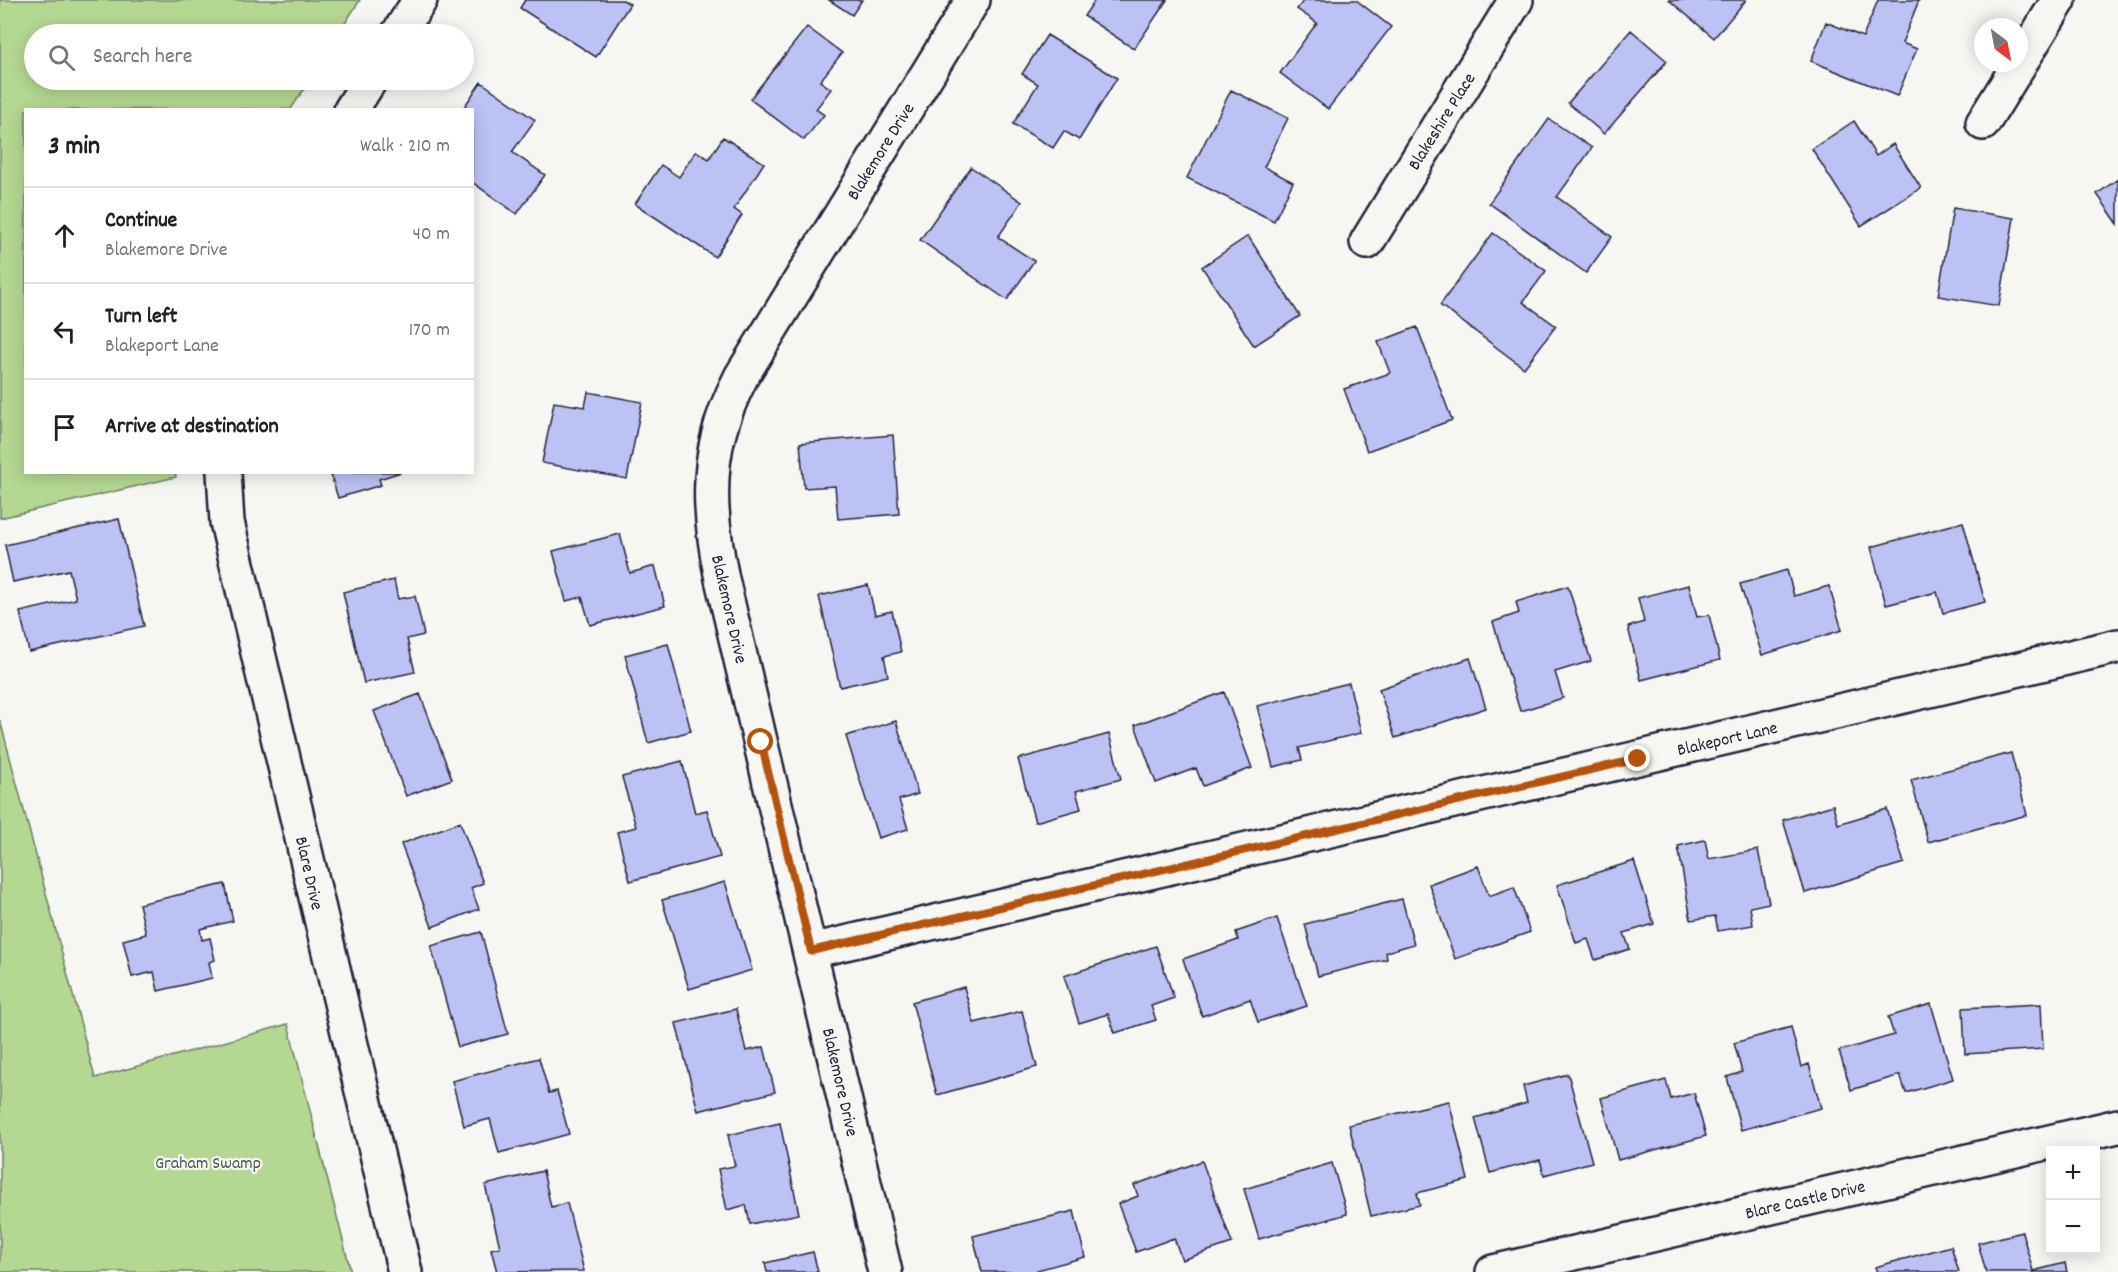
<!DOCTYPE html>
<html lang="en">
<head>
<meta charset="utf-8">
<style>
  :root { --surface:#fff; --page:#f2f2f2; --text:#202124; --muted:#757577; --line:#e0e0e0 }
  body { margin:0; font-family:Dekko,sans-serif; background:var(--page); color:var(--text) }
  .controls { position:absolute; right:18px; bottom:18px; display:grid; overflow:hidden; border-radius:0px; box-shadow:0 3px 15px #0003 }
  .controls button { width:54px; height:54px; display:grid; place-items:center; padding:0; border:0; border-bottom:2px solid var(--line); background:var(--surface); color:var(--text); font:30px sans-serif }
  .compass { position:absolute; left:1974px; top:18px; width:54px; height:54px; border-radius:50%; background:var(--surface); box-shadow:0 3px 15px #0003; rotate:148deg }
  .stop { position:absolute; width:18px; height:18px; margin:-14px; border:4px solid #b45309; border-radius:50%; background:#fff }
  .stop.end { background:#b45309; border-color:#fff; box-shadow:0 2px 6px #0008 }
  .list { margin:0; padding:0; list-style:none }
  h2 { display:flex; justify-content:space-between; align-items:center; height:78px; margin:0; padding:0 24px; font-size:26px }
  h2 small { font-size:20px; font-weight:400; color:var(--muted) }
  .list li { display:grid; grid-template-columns:39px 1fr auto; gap:18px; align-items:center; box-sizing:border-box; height:96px; padding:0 24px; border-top:2px solid var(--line) }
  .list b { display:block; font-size:22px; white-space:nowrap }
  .list p { margin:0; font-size:20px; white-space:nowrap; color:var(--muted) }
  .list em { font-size:20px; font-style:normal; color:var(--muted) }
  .icon { flex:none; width:33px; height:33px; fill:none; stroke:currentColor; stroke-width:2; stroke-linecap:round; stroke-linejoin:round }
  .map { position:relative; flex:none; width:2118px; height:1272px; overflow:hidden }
  .search { position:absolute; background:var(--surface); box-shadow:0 3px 15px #0003; left:24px; top:24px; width:450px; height:66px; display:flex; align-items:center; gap:15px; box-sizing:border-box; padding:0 21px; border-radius:33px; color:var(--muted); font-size:22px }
  .panel { position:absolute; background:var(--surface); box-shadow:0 3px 15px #0003; left:24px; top:108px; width:450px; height:366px; border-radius:0px }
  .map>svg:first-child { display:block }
  .green { fill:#b4d791; stroke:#6b7c66; stroke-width:1.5 }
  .building { fill:#bcc2f4; stroke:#22223b; stroke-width:1.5 }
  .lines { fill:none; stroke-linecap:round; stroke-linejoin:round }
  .minor-casing { stroke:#22223b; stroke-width:38 }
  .minor { stroke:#f6f6f2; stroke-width:33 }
  .route { stroke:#b45309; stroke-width:8 }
  .labels { text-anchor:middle; stroke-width:4.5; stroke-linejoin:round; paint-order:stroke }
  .street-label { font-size:18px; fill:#22223b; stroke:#f6f6f2 }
  .park-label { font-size:18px; fill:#4e5855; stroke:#f6f6f2 }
</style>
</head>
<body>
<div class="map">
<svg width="2118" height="1272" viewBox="0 0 2118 1272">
  <rect width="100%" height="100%" fill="#f6f6f2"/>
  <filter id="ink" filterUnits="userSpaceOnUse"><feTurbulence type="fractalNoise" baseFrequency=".0167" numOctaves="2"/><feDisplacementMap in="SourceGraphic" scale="12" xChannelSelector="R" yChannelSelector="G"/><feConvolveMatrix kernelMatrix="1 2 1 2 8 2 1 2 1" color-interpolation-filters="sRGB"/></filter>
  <g filter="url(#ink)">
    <path class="green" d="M0,0H360L338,34H34V80H310L291,109L26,110V472H175L176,477L0,518Z
      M0,720L95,1078L288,1024L351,1272H0Z"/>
    <path class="building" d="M525,0H623L630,4L596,57L520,8Z
      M829,0H862L852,15Z
      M1095,0H1167L1134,49L1084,16Z
      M1304,0H1356L1391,27L1328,109L1280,73L1317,23L1297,9Z
      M1669,0H1746L1714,38Z
      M1878,0H1919L1902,43L1917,49L1897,96L1811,61L1826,22L1863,37Z
      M807,27L842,53L820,81L831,89L816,109L824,115L804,140L750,99Z
      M1631,30L1667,61L1604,134L1568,103Z
      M1047,35L1117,78L1079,140L1064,131L1053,148L1013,124L1038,84L1022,74Z
      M481,82L535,120L512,152L545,175L517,214L472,182V110H462Z
      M1231,90L1288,118L1264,167L1293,182L1274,221L1187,178Z
      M1549,119L1592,148L1557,197L1612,237L1586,273L1489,203Z
      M1854,121L1876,156L1893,144L1921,188L1861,226L1812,149Z
      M723,137L764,163L734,209L742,215L715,257L635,204L661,165L679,177L696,151L709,159Z
      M971,167L1022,202L998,237L1034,261L1007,300L920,240Z
      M2118,179V224L2097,194Z
      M1953,208L2014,218L1999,306L1938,296Z
      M1493,233L1546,271L1523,302L1556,326L1524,368L1440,305Z
      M1248,236L1300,316L1254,346L1202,267Z
      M1417,327L1452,420L1367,451L1344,389L1390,373L1378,342Z
      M588,392L642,402L627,479L542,463L554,402L585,407Z
      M893,435L899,514L838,519L835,486L804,488L800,443Z
      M330,472H401L379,479L381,485L338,498Z
      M119,519L144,626L29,652L20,612L76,599L69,570L13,582L5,545Z
      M1963,522L1985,602L1943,613L1937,592L1886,605L1871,547Z
      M620,534L630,573L655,566L665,606L590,625L582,597L566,601L553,551Z
      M1787,570L1794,596L1829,586L1842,630L1762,655L1740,584Z
      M394,580L398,599L415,596L424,635L407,639L415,672L364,683L343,592Z
      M868,585L875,615L892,611L901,652L884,656L888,676L840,687L819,596Z
      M1689,585L1697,617L1709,615L1720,660L1641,680L1628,627L1644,622L1638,598Z
      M1568,586L1591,661L1555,672L1563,698L1520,711L1493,622L1519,613L1516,602Z
      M668,644L691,731L648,743L625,655Z
      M1470,658L1486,708L1395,738L1379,689Z
      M1349,683L1361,733L1299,748L1302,760L1273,767L1257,706Z
      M1224,692L1252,768L1203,786L1196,768L1156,783L1135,725Z
      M420,694L452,779L406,796L374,711Z
      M896,721L918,794L899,800L908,829L878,838L846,736Z
      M1109,734L1121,779L1076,791L1081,809L1035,822L1018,759Z
      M2011,753L2027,815L1928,842L1911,780Z
      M682,761L695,813L707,810L720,857L630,881L617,832L636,827L622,777Z
      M1833,805L1838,824L1887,809L1904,863L1805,893L1783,820Z
      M460,822L483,883L471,888L479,909L432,927L401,844Z
      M1705,840L1709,859L1758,850L1769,903L1750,907L1753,925L1718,931L1715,916L1691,920L1678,846Z
      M1634,861L1654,924L1624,933L1630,949L1595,960L1588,939L1576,943L1557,885Z
      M1478,866L1489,896L1514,887L1530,932L1455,959L1429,884Z
      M725,882L752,970L689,989L662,900Z
      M225,884L233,921L200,929L202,940L210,938L215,960L209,962L212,978L158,991L154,972L132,977L123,940L146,934L139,904Z
      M1402,899L1414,944L1386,952L1387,959L1318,976L1305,924Z
      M1277,918L1307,1006L1258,1022L1250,999L1202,1016L1183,959L1238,940L1236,932Z
      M481,932L508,1034L458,1047L431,946Z
      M1156,946L1174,998L1151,1006L1156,1020L1115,1033L1108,1014L1079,1023L1064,976Z
      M964,987L974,1023L1022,1011L1037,1067L937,1095L912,1002Z
      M1931,1004L1953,1079L1906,1093L1900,1075L1851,1090L1839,1051L1894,1035L1888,1017Z
      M2041,1004L2043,1049L1965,1054L1963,1008Z
      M736,1009L746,1051L764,1047L775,1092L698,1111L676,1023Z
      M1791,1027L1801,1067L1809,1064L1821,1108L1741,1130L1727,1077L1742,1072L1734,1043Z
      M539,1058L549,1093L557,1091L569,1134L499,1153L490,1119L464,1126L452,1081Z
      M1568,1074L1592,1162L1544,1175L1540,1160L1490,1173L1475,1118L1527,1103L1523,1086Z
      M1666,1080L1671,1099L1694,1093L1706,1136L1618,1160L1601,1098Z
      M1449,1101L1468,1180L1417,1193L1420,1205L1371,1216L1349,1125Z
      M780,1123L799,1214L750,1224L746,1205L727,1210L718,1169L735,1166L728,1135Z
      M1202,1161L1232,1243L1182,1260L1174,1238L1136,1252L1118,1204L1138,1196L1134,1185Z
      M1332,1163L1347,1214L1259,1239L1244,1189Z
      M543,1171L551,1207L567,1203L584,1271L497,1272L491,1249L500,1247L485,1185Z
      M1074,1211L1085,1257L1037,1270V1272H982L973,1236Z
      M2022,1232L2033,1271L2065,1263L2067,1272H1986L1978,1243Z
      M1951,1246L1959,1272H1877L1875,1267Z
      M813,1252L818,1272H767L765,1263Z"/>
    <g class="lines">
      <defs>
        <path id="minor" d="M398,34L420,0
          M351,110L370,80
          M1983,123L2059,0
          M1367,242L1516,0
          M224,472L227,522L405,1272
          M811,951L2118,646
          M885,1272L722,579C712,531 706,481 719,433C724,413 732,395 741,377L973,0
          M1493,1272L2118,1126"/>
      </defs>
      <use href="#minor" class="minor-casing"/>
      <use href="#minor" class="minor"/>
    </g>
  </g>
  <g class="lines" filter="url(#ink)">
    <path class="route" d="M761,742L811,951L1638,759"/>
  </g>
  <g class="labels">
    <g class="street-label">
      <text transform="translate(1441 121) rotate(-58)" y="6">Blakeshire Place</text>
      <text transform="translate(880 151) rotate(-58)" y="6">Blakemore Drive</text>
      <text transform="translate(730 609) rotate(77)" y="6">Blakemore Drive</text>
      <text transform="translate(1727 738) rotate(-13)" y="6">Blakeport Lane</text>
      <text transform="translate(310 873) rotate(77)" y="6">Blare Drive</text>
      <text transform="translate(841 1082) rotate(77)" y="6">Blakemore Drive</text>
      <text transform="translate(1805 1199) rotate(-13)" y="6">Blare Castle Drive</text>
    </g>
    <g class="park-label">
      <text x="208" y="1168">Graham Swamp</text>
    </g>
  </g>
</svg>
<div class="controls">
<button>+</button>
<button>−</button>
</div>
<svg class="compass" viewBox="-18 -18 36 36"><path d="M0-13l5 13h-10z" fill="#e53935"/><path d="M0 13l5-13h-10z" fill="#757577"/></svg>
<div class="stop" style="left:761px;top:742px"></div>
<div class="stop end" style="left:1638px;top:759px"></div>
<div class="search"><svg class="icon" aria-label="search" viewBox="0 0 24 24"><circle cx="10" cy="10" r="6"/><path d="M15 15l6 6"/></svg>Search here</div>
<section class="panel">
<h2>3 min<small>Walk · 210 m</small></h2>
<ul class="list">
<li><svg class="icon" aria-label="ahead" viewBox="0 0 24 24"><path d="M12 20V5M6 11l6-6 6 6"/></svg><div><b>Continue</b><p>Blakemore Drive</p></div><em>40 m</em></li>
<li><svg class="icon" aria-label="left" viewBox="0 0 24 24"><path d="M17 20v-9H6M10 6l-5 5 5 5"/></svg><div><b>Turn left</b><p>Blakeport Lane</p></div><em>170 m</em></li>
<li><svg class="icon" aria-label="arrive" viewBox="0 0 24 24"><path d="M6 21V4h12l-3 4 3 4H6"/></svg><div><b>Arrive at destination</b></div></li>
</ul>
</section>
</div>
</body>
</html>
